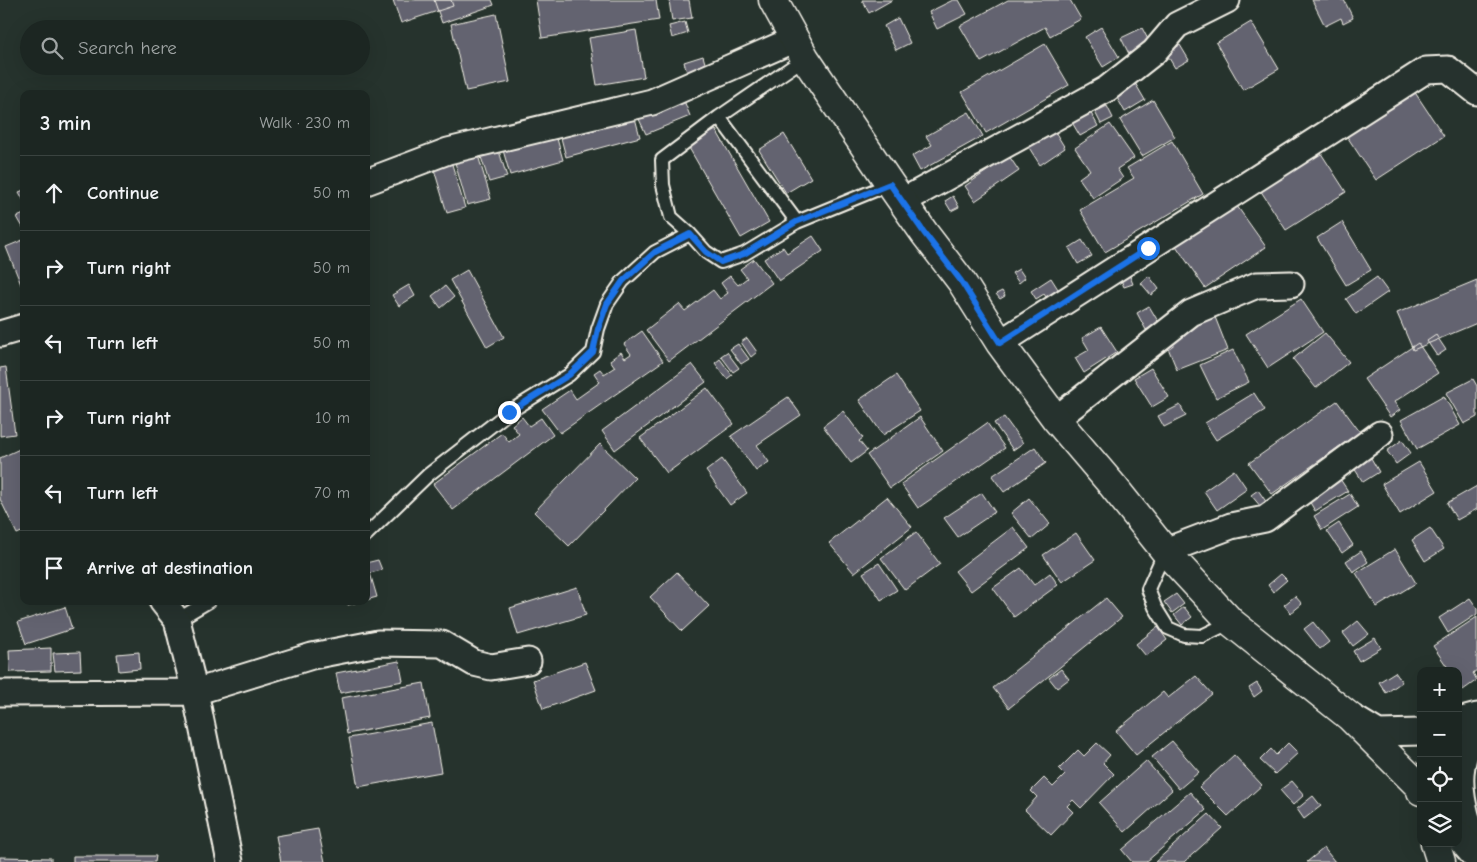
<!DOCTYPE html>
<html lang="en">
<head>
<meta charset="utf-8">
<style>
  :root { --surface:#1c2622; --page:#29322f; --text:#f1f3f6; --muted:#a0a5a5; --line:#3a4340 }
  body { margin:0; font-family:"Comic Neue",sans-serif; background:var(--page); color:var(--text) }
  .controls { position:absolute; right:15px; bottom:15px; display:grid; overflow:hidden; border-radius:10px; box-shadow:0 5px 20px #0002 }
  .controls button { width:45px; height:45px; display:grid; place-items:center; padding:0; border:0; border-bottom:1px solid var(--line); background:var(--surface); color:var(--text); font:25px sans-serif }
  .stop { position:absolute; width:15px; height:15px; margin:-11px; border:4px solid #1a73e8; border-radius:50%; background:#fff }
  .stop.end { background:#1a73e8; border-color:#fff; box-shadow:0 1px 5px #0008 }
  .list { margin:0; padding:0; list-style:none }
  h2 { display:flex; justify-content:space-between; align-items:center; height:65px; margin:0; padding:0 20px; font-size:21px }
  h2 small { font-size:16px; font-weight:400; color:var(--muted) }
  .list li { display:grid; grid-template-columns:32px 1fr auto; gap:15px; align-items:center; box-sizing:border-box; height:75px; padding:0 20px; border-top:1px solid var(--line) }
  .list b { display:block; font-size:19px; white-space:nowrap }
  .list em { font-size:16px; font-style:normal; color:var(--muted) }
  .icon { flex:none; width:28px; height:28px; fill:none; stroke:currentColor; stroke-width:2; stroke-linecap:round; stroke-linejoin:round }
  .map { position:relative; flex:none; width:1477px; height:862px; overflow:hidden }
  .search { position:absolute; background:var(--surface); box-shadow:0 5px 20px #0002; left:20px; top:20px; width:350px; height:55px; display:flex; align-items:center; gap:12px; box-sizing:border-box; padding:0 18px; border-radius:28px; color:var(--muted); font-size:19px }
  .panel { position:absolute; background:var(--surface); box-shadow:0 5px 20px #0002; left:20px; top:90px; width:350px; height:515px; border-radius:10px }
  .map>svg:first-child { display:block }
  .building { fill:#636370; stroke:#f4f1e8 }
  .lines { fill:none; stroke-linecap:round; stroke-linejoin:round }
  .service-casing { stroke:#f4f1e8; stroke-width:16 }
  .minor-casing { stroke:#f4f1e8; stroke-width:29 }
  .tertiary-casing { stroke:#f4f1e8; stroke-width:31 }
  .primary-casing { stroke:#f4f1e8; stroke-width:31 }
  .service { stroke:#26332d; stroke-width:12 }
  .minor { stroke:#26332d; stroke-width:25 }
  .tertiary { stroke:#26332d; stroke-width:28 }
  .primary { stroke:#26332d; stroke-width:28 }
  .route { stroke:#1a73e8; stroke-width:6 }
</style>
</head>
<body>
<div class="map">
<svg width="1477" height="862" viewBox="0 0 1477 862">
  <rect width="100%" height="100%" fill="#26332d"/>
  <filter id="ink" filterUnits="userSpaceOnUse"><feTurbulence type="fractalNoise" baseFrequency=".02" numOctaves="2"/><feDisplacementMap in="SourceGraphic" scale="10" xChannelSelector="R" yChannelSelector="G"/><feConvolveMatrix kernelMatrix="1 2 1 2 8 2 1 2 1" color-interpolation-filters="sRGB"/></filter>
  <g filter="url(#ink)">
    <path class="building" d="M393,0H451L453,6L401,23Z
      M434,0H492L494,5L442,23Z
      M536,0H656L659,20L542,38Z
      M669,0H689L692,18L672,21Z
      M862,0H892L869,13Z
      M953,0H959L967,14L937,29L929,12Z
      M1008,0H1070L1081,19L1050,36L1045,27L981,62L960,26Z
      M1312,0H1344L1353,18L1343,23L1341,18L1325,26Z
      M496,14L510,82L466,91L451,24Z
      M898,18L910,43L896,50L884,26Z
      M685,22L688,33L672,38L669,26Z
      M1251,22L1279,69L1243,90L1216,43Z
      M1101,27L1119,57L1103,67L1085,37Z
      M1142,28L1151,45L1130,56L1121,38Z
      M636,30L644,77L597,85L589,38Z
      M1045,44L1069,85L986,133L962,92Z
      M1180,45L1189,60L1175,68L1166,53Z
      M703,56L707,70L688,76L684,62Z
      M1135,83L1145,100L1125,112L1115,94Z
      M1410,85L1444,136L1376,180L1342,129Z
      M683,98L690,116L646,134L638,117Z
      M1153,100L1175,137L1142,156L1120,120Z
      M1107,106L1113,118L1101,124L1095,112Z
      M1088,108L1098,126L1080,136L1070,119Z
      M969,112L983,136L920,171L912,156L932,145L926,136Z
      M634,114L640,137L566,157L560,134Z
      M1110,124L1134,158L1117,169L1123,178L1093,198L1079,178L1090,170L1075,148Z
      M716,130L769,222L741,238L688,146Z
      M1054,130L1065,148L1040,165L1028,146Z
      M784,134L811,178L786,193L759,150Z
      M556,135L563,160L510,175L503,150Z
      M1172,141L1203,194L1105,252L1080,210L1134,178L1127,168Z
      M1315,144L1346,192L1286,230L1255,182Z
      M499,151L507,177L489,182L481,157Z
      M477,152L491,199L467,205L454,159Z
      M1009,156L1019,171L975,201L965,186Z
      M451,161L465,208L447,213L433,166Z
      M24,190V201L19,192Z
      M953,196L959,207L951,211L945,201Z
      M1232,199L1266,247L1205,288L1172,240Z
      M24,214V229L17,217Z
      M1342,222L1371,270L1346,285L1317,238Z
      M813,236L823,251L779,281L764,259L783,247L787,253Z
      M23,240L24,242V292L6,247Z
      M1082,240L1092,256L1078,264L1069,248Z
      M754,259L772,283L669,361L646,330L679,304L685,311L713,290L720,299L728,293L721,283L730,276L738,285L747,278L740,269Z
      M1019,269L1025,278L1019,283L1012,273Z
      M467,270L504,337L487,347L450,280Z
      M1129,274L1133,284L1124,287L1120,278Z
      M1149,276L1159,289L1151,295L1141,283Z
      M1377,277L1388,292L1356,314L1346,299Z
      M1051,278L1063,297L1051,304L1044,294L1036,299L1031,291Z
      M1477,280V323L1413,350L1397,313Z
      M409,285L415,296L399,306L392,295Z
      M445,286L454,297L441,308L432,296Z
      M1002,291L1005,296L1000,299L996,294Z
      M1301,299L1323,332L1268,368L1246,334Z
      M1149,306L1159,323L1146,330L1137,313Z
      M1215,317L1228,350L1177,370L1164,338Z
      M1101,327L1117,352L1084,373L1075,358L1089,350L1082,338Z
      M642,331L663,361L560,433L542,409L570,390L576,399L600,382L594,373L600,369L604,374L615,367L610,360L621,352L625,358L631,354L624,344Z
      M1325,333L1349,362L1316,388L1293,359Z
      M1436,335L1446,350L1437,356L1427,341Z
      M747,338L757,352L751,357L741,342Z
      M1418,343L1438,373L1394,402L1400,410L1390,417L1364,379Z
      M738,344L749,359L741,364L730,349Z
      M1233,350L1249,382L1216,398L1200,365Z
      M727,352L739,368L733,372L721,356Z
      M720,359L732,375L727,379L715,363Z
      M692,364L706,382L615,450L602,431Z
      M6,367L15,434L0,436V368Z
      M1151,368L1169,397L1152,407L1134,378Z
      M896,375L920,411L883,435L859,400Z
      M1473,379L1477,386V417L1464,424L1446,393Z
      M707,388L734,424L667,473L640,438Z
      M1254,393L1265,410L1216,440L1205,423Z
      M1444,396L1460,425L1417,449L1401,420Z
      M788,397L801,415L757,445L769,462L756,471L731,436Z
      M1337,401L1360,432L1272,494L1249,463Z
      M1180,405L1186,416L1164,427L1158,416Z
      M843,411L863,438L859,441L867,451L851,463L823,426Z
      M522,417L529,426L541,418L553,435L453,510L433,484L502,433L509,442L519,434L512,425Z
      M920,417L943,451L890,488L867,455Z
      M1004,417L1023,443L1013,450L994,423Z
      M987,423L1005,448L918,508L901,484Z
      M1402,440L1411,453L1396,464L1387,451Z
      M600,444L635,478L569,546L534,512Z
      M24,447V531L17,534L0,499V458Z
      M1035,447L1046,463L1004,492L992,476Z
      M1371,458L1379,472L1363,482L1354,468Z
      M722,459L747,493L730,505L706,471Z
      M1419,462L1437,491L1400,514L1382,484Z
      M1234,470L1247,489L1217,510L1204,491Z
      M1340,479L1348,491L1315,511L1308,499Z
      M1477,486V509L1457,520L1447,503Z
      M1258,490L1267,503L1261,507L1251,495Z
      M982,493L995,512L958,537L944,518Z
      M1350,494L1358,507L1322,530L1314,516Z
      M887,497L912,527L854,573L829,543Z
      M1029,498L1050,524L1032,539L1011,513Z
      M1339,523L1353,545L1342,553L1327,531Z
      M1013,527L1029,548L971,591L955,571Z
      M1430,528L1444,549L1425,561L1412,540Z
      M916,532L940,564L905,590L881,558Z
      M1076,533L1095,560L1062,582L1043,555Z
      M1395,549L1416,583L1377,607L1356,573Z
      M1361,551L1368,562L1353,572L1346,561Z
      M378,560L382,570L370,573L377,597L366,600V563Z
      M879,563L897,590L881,600L863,573Z
      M1021,568L1034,585L1050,573L1058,585L1014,617L993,588Z
      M677,572L709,606L682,631L650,597Z
      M1281,574L1287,580L1273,592L1268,585Z
      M577,587L586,615L518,635L510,608Z
      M1176,594L1184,604L1172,613L1164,602Z
      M1295,596L1302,604L1291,613L1284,605Z
      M1106,598L1122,617L1009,708L993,688Z
      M1470,598L1477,608V614L1448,633L1439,618Z
      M347,601H361L348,605Z
      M65,607L72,629L26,644L18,622Z
      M1184,607L1192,617L1182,625L1174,615Z
      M1477,617V670L1473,673L1477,680L1463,690L1458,683V671H1450L1433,646Z
      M1358,621L1369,634L1353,646L1343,633Z
      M1313,622L1329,642L1320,649L1304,629Z
      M1158,627L1167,640L1146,656L1136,644Z
      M1375,638L1381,648L1359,661L1353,651Z
      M51,648V671L10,672L9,650Z
      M80,652L81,670L55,671L53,653Z
      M139,652L140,669L119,671L117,654Z
      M399,661L403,681L340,693L336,673Z
      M585,662L596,690L543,709L533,680Z
      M1061,669L1069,679L1057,688L1049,678Z
      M1395,672L1402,682L1386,693L1379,682Z
      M1196,676L1212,694L1136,755L1116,731L1163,692L1168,698Z
      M424,683L430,718L347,734L341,698Z
      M1257,683L1262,691L1254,697L1249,688Z
      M432,723L441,772L358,787L349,738Z
      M1172,741L1199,772L1179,789L1152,757Z
      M1097,743L1110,755L1103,763L1114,774L1081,808L1073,800L1067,806L1073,812L1051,835L1025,810L1037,797L1031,791L1044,778L1053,787L1065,775L1059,769L1078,750L1084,756Z
      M1288,743L1298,753L1275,774L1260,760L1271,749L1276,755Z
      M1234,755L1262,785L1228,816L1199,787Z
      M1146,761L1172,790L1125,832L1099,803Z
      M1292,781L1304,795L1293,805L1280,790Z
      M1190,792L1206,810L1146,862H1132L1122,850Z
      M1313,796L1321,806L1304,819L1297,809Z
      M1209,814L1222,828L1184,862H1155Z
      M318,829L325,862H281L276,836Z
      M1324,848L1335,862H1307Z
      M73,856H156L155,862H73Z
      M0,857L51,858V862H0Z"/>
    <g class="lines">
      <defs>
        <path id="service" d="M805,58L719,117L662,160L663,185L671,217L690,234L706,252L721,262L744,254L797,222L890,184
          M719,117L797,222
          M366,535L428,475L509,412L569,375L593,352L598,329L607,304L623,281L655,252L690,234
          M1165,551L1148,589L1155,607L1168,628L1184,635L1202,636L1231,622
          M177,620L209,601"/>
        <path id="minor" d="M366,182L448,151L652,102L795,39
          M903,201L1107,89L1154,52L1177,25L1227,0
          M0,334L24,327
          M1000,343L1426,70L1448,69L1477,92
          M1056,419L1191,313L1257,285L1291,284
          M1165,551L1231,526L1265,519L1380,434
          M162,601L177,620L195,692L230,862
          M0,693L195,692L312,656L378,643L442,644L474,663L491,667L528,661
          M1355,719L1378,733L1421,732
          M1458,721L1477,716
          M1477,734C1474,738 1470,743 1468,747C1452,779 1466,819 1477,849"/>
        <path id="tertiary" d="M1458,835L1477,857"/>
        <path id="primary" d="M773,0L805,58L890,184L925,234L961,281L1000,343L1056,419L1113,486L1165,551L1231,622L1350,717L1420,787L1421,791
          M1435,843L1441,862"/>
      </defs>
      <use href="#service" class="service-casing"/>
      <use href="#minor" class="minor-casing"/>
      <use href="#tertiary" class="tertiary-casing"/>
      <use href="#primary" class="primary-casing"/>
      <use href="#service" class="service"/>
      <use href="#minor" class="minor"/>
      <use href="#tertiary" class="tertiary"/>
      <use href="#primary" class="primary"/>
    </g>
  </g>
  <g class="lines" filter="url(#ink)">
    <path class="route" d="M509,412L569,375L593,352L598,329L607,304L623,281L655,252L690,234L706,252L721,262L744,254L796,222L890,184L925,234L961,281L1000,343L1148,248"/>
  </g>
</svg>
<div class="controls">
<button>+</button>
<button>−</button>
<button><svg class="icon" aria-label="locate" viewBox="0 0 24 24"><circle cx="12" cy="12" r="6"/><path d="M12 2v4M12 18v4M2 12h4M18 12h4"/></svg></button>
<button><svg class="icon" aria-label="layers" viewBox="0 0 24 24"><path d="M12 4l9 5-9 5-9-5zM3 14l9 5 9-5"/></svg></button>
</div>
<div class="stop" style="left:1148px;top:248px"></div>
<div class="stop end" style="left:509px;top:412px"></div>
<div class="search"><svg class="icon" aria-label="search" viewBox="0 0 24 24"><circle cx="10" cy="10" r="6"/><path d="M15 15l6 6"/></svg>Search here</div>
<section class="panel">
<h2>3 min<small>Walk · 230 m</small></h2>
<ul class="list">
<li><svg class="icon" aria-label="ahead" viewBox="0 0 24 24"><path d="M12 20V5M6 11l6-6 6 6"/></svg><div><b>Continue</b></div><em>50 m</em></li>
<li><svg class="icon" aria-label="right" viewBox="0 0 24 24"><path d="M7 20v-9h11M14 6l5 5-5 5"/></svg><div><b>Turn right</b></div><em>50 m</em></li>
<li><svg class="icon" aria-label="left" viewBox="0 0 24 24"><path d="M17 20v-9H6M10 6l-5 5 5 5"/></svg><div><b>Turn left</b></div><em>50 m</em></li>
<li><svg class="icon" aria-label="right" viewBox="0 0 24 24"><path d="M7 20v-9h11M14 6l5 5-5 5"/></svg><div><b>Turn right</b></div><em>10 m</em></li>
<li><svg class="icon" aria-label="left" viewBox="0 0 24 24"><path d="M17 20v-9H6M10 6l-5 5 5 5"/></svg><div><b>Turn left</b></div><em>70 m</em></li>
<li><svg class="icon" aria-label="arrive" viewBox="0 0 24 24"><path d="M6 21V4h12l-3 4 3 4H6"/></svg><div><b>Arrive at destination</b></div></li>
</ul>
</section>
</div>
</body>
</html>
